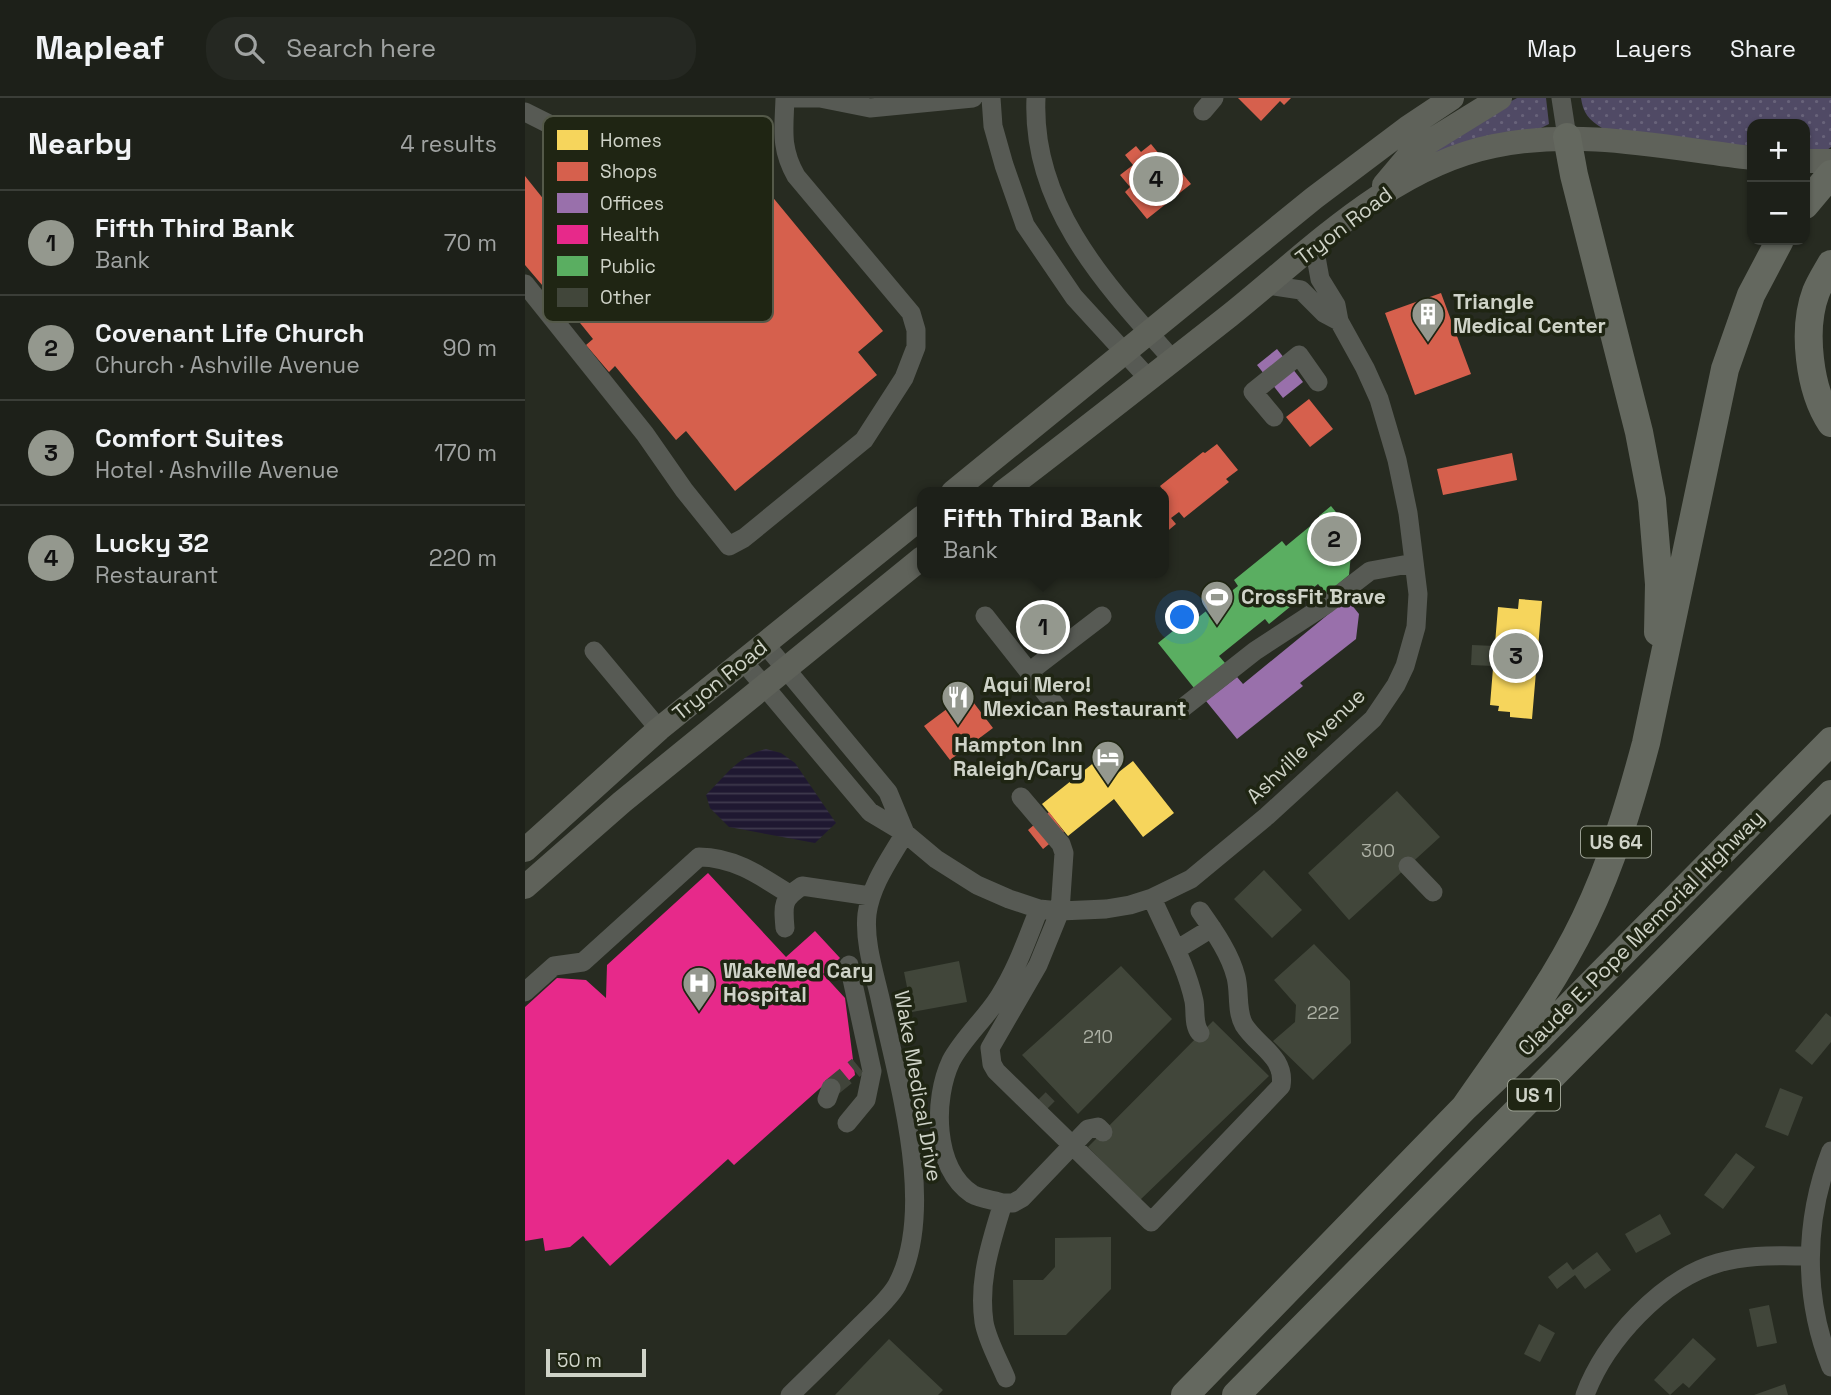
<!DOCTYPE html>
<html lang="en">
<head>
<meta charset="utf-8">
<style>
  :root { --surface:#1d2019; --page:#252822; --text:#f1f3f6; --muted:#a0a3a2; --line:#3b3e38; --accent:#94988e }
  body { margin:0; font-family:"Space Grotesk",sans-serif; background:var(--page); color:var(--text) }
  .controls { position:absolute; right:21px; top:21px; display:grid; overflow:hidden; border-radius:14px; box-shadow:0 2px 5px #0004 }
  .controls button { width:63px; height:63px; display:grid; place-items:center; padding:0; border:0; border-bottom:2px solid var(--line); background:var(--surface); color:var(--text); font:35px sans-serif }
  .scale { position:absolute; left:21px; bottom:18px; width:100px; box-sizing:border-box; padding-left:7px; border:4px solid #cfd3c8; border-top:0; font-size:19px; line-height:24px; white-space:nowrap; color:#cfd3c8; -webkit-text-stroke:5px #1f2513; paint-order:stroke }
  .you { position:absolute; left:658px; top:520px; width:24px; height:24px; margin:-18px; border:5px solid #fff; border-radius:50%; background:#1a73e8; box-shadow:0 0 0 10px #1a73e833 }
  .badge { display:grid; place-items:center; width:46px; height:46px; border-radius:50%; background:var(--accent); color:#111; font-size:23px; font-weight:700 }
  .pin { position:absolute; translate:-50% -50%; border:4px solid #fff; box-shadow:0 2px 7px #0006 }
  .popup { position:absolute; left:392px; top:389px; width:252px; height:91px; box-sizing:border-box; display:grid; place-content:center; border-radius:14px; background:var(--surface); filter:drop-shadow(0 2px 5px #0005); font-size:23px; white-space:nowrap; color:var(--muted) }
  .popup b { font-size:26px; color:var(--text) }
  .popup::after { content:''; position:absolute; left:50%; top:100%; margin-left:-14px; border:14px solid transparent; border-top-color:var(--surface) }
  .list { margin:0; padding:0; list-style:none }
  h2 { display:flex; justify-content:space-between; align-items:center; height:91px; margin:0; padding:0 28px; font-size:30px }
  h2 small { font-size:23px; font-weight:400; color:var(--muted) }
  .list li { display:grid; grid-template-columns:46px 1fr auto; gap:21px; align-items:center; box-sizing:border-box; height:105px; padding:0 28px; border-top:2px solid var(--line) }
  .list b { display:block; font-size:26px; white-space:nowrap }
  .list p { margin:0; font-size:23px; white-space:nowrap; color:var(--muted) }
  .list em { font-size:23px; font-style:normal; color:var(--muted) }
  .icon { flex:none; width:38px; height:38px; fill:none; stroke:currentColor; stroke-width:2; stroke-linecap:round; stroke-linejoin:round }
  .map { position:relative; flex:none; width:1306px; height:1297px; overflow:hidden }
  header { display:flex; align-items:center; gap:42px; box-sizing:border-box; height:98px; padding:0 35px; background:var(--surface); border-bottom:2px solid var(--line) }
  header strong { font-size:33px }
  nav { display:flex; gap:38px; margin-inline-start:auto; font-size:24px }
  .search { width:490px; height:63px; background:var(--page); display:flex; align-items:center; gap:18px; box-sizing:border-box; padding:0 24px; border-radius:28px; color:var(--muted); font-size:26px }
  main { display:flex }
  aside { flex:1; background:var(--surface) }
  .map>svg:first-child { display:block }
  .grass { fill:url(#grass-dots) }
  .water { fill:url(#water-rules) }
  .homes { fill:#f6d55c }
  .shops { fill:#d6604d }
  .offices { fill:#9970ab }
  .health { fill:#e7298a }
  .public { fill:#5aae61 }
  .building { fill:#41463a }
  .lines { fill:none; stroke-linecap:round; stroke-linejoin:round }
  .minor-tunnel { stroke:#40443a; stroke-width:19; stroke-dasharray:19 10; stroke-linecap:butt }
  .minor { stroke:#575a54; stroke-width:19 }
  .major { stroke:#5f625a; stroke-width:24 }
  .highway { stroke:#64685f; stroke-width:28 }
  .labels { text-anchor:middle; stroke-width:7; stroke-linejoin:round; paint-order:stroke }
  .number-label { font-size:18px; fill:#acb0a4 }
  .shield { fill:#1f2513; stroke:#9a9f92; stroke-width:2 }
  .shield-label { font-size:19px; font-weight:bold; fill:#cfd3c8 }
  .street-label { font-size:21px; fill:#cfd3c8; stroke:#1f2513 }
  .poi-label { font-size:21px; font-weight:bold; fill:#cfd3c8; stroke:#1f2513; text-anchor:start }
  .key { fill:#1f2513; stroke:#545949; stroke-width:2 }
  .key-label { font-size:19px; fill:#cfd3c8 }
</style>
</head>
<body>
<header>
<strong>Mapleaf</strong>
<div class="search"><svg class="icon" aria-label="search" viewBox="0 0 24 24"><circle cx="10" cy="10" r="6"/><path d="M15 15l6 6"/></svg>Search here</div>
<nav><a>Map</a><a>Layers</a><a>Share</a></nav>
</header>
<main>
<aside>
<h2>Nearby<small>4 results</small></h2>
<ul class="list">
<li><span class="badge">1</span><div><b>Fifth Third Bank</b><p>Bank</p></div><em>70 m</em></li>
<li><span class="badge">2</span><div><b>Covenant Life Church</b><p>Church · Ashville Avenue</p></div><em>90 m</em></li>
<li><span class="badge">3</span><div><b>Comfort Suites</b><p>Hotel · Ashville Avenue</p></div><em>170 m</em></li>
<li><span class="badge">4</span><div><b>Lucky 32</b><p>Restaurant</p></div><em>220 m</em></li>
</ul>
</aside>
<div class="map">
<svg width="1306" height="1297" viewBox="0 0 1306 1297">
  <defs>
    <pattern id="grass-dots" width="8" height="8" patternUnits="userSpaceOnUse" patternTransform="scale(1.75)"><rect width="8" height="8" fill="#504a65"/><path d="M2 2h.1M6 6h.1" fill="none" stroke="#68637a" stroke-width="1.8" stroke-linecap="round"/></pattern>
    <pattern id="water-rules" width="6" height="5" patternUnits="userSpaceOnUse" patternTransform="scale(1.75)"><rect width="6" height="5" fill="#1f1831"/><path d="M0 2.5h6" fill="none" stroke="#3e394d"/></pattern>
  </defs>
  <rect width="100%" height="100%" fill="#272b21"/>
  <path class="grass" d="M992,0H1021L1024,26L1016,30L892,61L962,16Z
    M1056,0H1306V49L1302,52H1280V26H1227V51L1077,30C1064,22 1058,15 1056,0Z"/>
  <path class="water" d="M241,651L256,655L270,665L311,725L290,745L204,729L185,710L181,697C199,679 214,657 241,651Z"/>
  <path class="homes" d="M994,501L1017,503L1007,621L985,619V614L973,613L974,608L965,607L973,509L993,511Z
    M576,659L590,677L608,663L649,715L618,739L589,701L543,738L517,706Z"/>
  <path class="shops" d="M713,0H766L759,7L755,3L736,23Z
    M176,39L208,51L358,233L333,254L352,277L210,393L161,333L151,342L90,268L84,274L61,247L68,241L34,199L29,201L0,167V78L20,103L32,93L84,158L167,90L160,82Z
    M626,46L639,62L643,58L666,86L622,121L600,94L605,89L595,77L608,67L600,57L611,48L616,54Z
    M916,195L946,276L890,297L860,215Z
    M784,301L808,331L785,349L761,319Z
    M692,346L713,372L701,381L704,384L659,420L654,414L646,420L651,426L639,436V394H635L638,392L635,388L678,354L680,355Z
    M987,355L992,382L918,397L912,371Z
    M514,505L519,512L526,506L542,525L535,531L549,549L533,562L519,544L509,551L494,532L501,526L496,520Z
    M442,596L468,630L425,662L399,628Z
    M524,714L539,734L518,751L503,732Z"/>
  <path class="offices" d="M752,251L778,284L758,300L732,267Z
    M822,501L834,516L831,541L775,585L778,588L712,641L681,603L712,579L718,586Z"/>
  <path class="health" d="M183,775L261,859L290,833L315,860L298,876L320,900L330,977L311,994L302,984L209,1067L203,1061L85,1168L58,1138L45,1149L20,1153L18,1140L0,1143V909L32,880L61,882L81,900L82,867Z"/>
  <path class="public" d="M806,408L828,435L824,477L801,496L793,486L744,526L740,521L694,558L700,565L669,590L633,545L663,521L666,525L713,488L709,482L757,443L761,448L795,420L794,418Z"/>
  <path class="building" d="M947,547L970,548L968,568L946,567Z
    M872,693L915,739L824,822L783,775Z
    M739,772L777,812L747,840L709,801Z
    M789,846L825,883L826,945L788,982L748,943L770,924L771,907L749,882Z
    M434,863L442,904L387,914L379,874Z
    M596,868L647,921L553,1016L497,957Z
    M1301,915L1306,919V944L1287,967L1270,953Z
    M688,923L744,978L615,1102L563,1049Z
    M1255,990L1278,999L1263,1038L1240,1029Z
    M1211,1055L1230,1069L1198,1111L1179,1097Z
    M1135,1116L1146,1136L1111,1155L1100,1136Z
    M586,1139V1191L541,1237H489L488,1182H518L530,1169V1140Z
    M1072,1154L1086,1172L1060,1191L1050,1177L1032,1191L1023,1179L1042,1164L1048,1172Z
    M1244,1207L1252,1245L1232,1249L1224,1211Z
    M1014,1226L1030,1235L1015,1264L999,1256Z
    M1168,1240L1191,1261L1164,1290L1158,1285L1145,1297L1129,1282Z
    M364,1241L418,1292L413,1297H310Z
    M1260,1286L1263,1297H1229Z"/>
  <g class="lines">
    <path class="minor-tunnel" d="M306,990L333,968
      M514,1001L523,1010"/>
    <path class="minor" d="M264,0H295L345,10L448,0
      M466,0L468,28L479,67L500,127L549,199L624,281
      M511,0C506,108 581,187 648,262
      M1036,0L1042,39
      M678,13L689,0
      M0,14L26,27L84,96
      M0,186L120,336L159,392L204,448L219,440L339,342L379,280L391,249V232L386,215L271,78C255,50 259,31 260,0
      M743,187L776,192L799,215L814,223
      M749,319L728,294L774,257L793,284
      M460,518L531,608
      M240,546L363,694L380,735
      M69,553L134,631
      M218,563L345,714L380,735L411,761L452,787L484,801L514,811L535,813L581,811L605,807L627,800L666,781L742,718L848,621L871,587L880,568L891,529L893,496L883,415L872,362L854,301L840,270L814,223L811,207L795,181L791,159L792,147
      M504,574L577,518
      M655,612L730,553L802,506L845,473L889,465
      M496,699L536,746L539,755L535,813L513,867L465,950L467,966L471,973L626,1124L756,988C761,959 732,948 719,927C711,913 715,894 711,879C705,855 689,833 675,813
      M883,768L908,794
      M627,800C642,835 661,866 669,903C671,914 668,926 675,935
      M260,830C258,807 257,801 277,788L345,798
      M651,852L687,830
      M0,894L29,868L58,864L174,759C209,759 236,778 264,796
      M302,1001L306,990
      M322,1025L341,1002L347,973L324,867
      M1306,1053C1279,1123 1278,1199 1306,1269
      M478,1105H488L497,1100L563,1031L573,1029L578,1034
      M481,1280C474,1263 462,1242 459,1224C453,1182 466,1144 478,1105C469,1102 456,1101 447,1096C408,1070 408,1001 426,963C439,939 460,921 474,899C492,871 502,841 514,811
      M265,1297C289,1274 313,1250 337,1226C349,1214 364,1201 372,1187C413,1110 372,981 355,900C349,874 339,843 342,816C346,786 365,761 380,735
      M1060,1297C1080,1243 1137,1181 1193,1165C1223,1156 1254,1158 1284,1158"/>
    <path class="major" d="M1280,63H1306
      M859,87L886,55L975,0
      M428,394L789,100L882,30L927,0
      M478,394C554,336 629,277 704,218C784,154 865,69 969,48C1056,30 1141,50 1227,60
      M0,752L134,631L397,419
      M0,789L97,704L397,460"/>
    <path class="highway" d="M1042,39L1049,77L1114,334L1127,402L1134,486L1133,534
      M1280,107L1306,76
      M1306,166C1301,175 1295,184 1291,194C1277,231 1284,292 1306,325
      M940,1009C982,948 1028,888 1060,821C1087,765 1105,705 1121,645L1200,271L1226,197L1255,142
      M660,1297L940,1009L1015,938L1306,643
      M711,1297L1306,696"/>
  </g>
  <defs>
    <symbol id="building-pin" viewBox="-11 -11 22 30"><path d="M0 17L-7.5 6A9.5 9.5 0 1 1 7.5 6Z" fill="#94988e" stroke="#1f2513"/><path d="M-4-6H4V6H1V3H-1V6H-4ZM-2.5-4.3h1.7v1.8h-1.7ZM.8-4.3h1.7v1.8H.8ZM-2.5-1h1.7V.8h-1.7ZM.8-1h1.7V.8H.8Z" fill="#fff"/></symbol>
    <symbol id="stadium-pin" viewBox="-11 -11 22 30"><path d="M0 17L-7.5 6A9.5 9.5 0 1 1 7.5 6Z" fill="#94988e" stroke="#1f2513"/><path d="M0-5a6.5 5 0 1 0 0 10a6.5 5 0 1 0 0-10ZM-3.5-1.8h7v3.6h-7Z" fill="#fff"/></symbol>
    <symbol id="restaurant-pin" viewBox="-11 -11 22 30"><path d="M0 17L-7.5 6A9.5 9.5 0 1 1 7.5 6Z" fill="#94988e" stroke="#1f2513"/><path d="M-5-6h1v4h1v-4h1v4h1v-4h1v5L-1.5 .5V6h-2V.5L-5-1ZM5-6V6H3V1.5H1.5Q1.5-4 5-6Z" fill="#fff"/></symbol>
    <symbol id="hotel-pin" viewBox="-11 -11 22 30"><path d="M0 17L-7.5 6A9.5 9.5 0 1 1 7.5 6Z" fill="#94988e" stroke="#1f2513"/><path d="M-6-4.5h1.5V1H6V5H4.5V3h-9V5H-6ZM-4 0a1.8 1.8 0 1 1 3.6 0ZM.5 0V-2.5h3Q6-2.5 6 0Z" fill="#fff"/></symbol>
    <symbol id="hospital-pin" viewBox="-11 -11 22 30"><path d="M0 17L-7.5 6A9.5 9.5 0 1 1 7.5 6Z" fill="#94988e" stroke="#1f2513"/><path d="M-5-5h3v3.5h4V-5h3V5h-3V1.5h-4V5h-3Z" fill="#fff"/></symbol>
  </defs>
  <g fill-rule="evenodd">
    <use href="#building-pin" x="884" y="197" width="38" height="52"/>
    <use href="#stadium-pin" x="673" y="480" width="38" height="52"/>
    <use href="#restaurant-pin" x="414" y="580" width="38" height="52"/>
    <use href="#hotel-pin" x="564" y="640" width="38" height="52"/>
    <use href="#hospital-pin" x="155" y="866" width="38" height="52"/>
  </g>
  <g class="labels">
    <g class="number-label">
      <text x="853" y="759">300</text>
      <text x="798" y="921">222</text>
      <text x="573" y="945">210</text>
    </g>
    <g class="shield">
      <rect x="1056" y="728.5" width="70" height="31" rx="5"/>
      <rect x="983" y="981.5" width="52" height="31" rx="5"/>
    </g>
    <g class="shield-label">
      <text x="1091" y="751">US 64</text>
      <text x="1009" y="1004">US 1</text>
    </g>
    <g class="street-label">
      <text transform="translate(819 128) rotate(-37)" y="7">Tryon Road</text>
      <text transform="translate(195 582) rotate(-39)" y="7">Tryon Road</text>
      <text transform="translate(781 648) rotate(-44)" y="7">Ashville Avenue</text>
      <text transform="translate(1116 835) rotate(-45)" y="7">Claude E. Pope Memorial Highway</text>
      <text transform="translate(393 988) rotate(80)" y="7">Wake Medical Drive</text>
    </g>
    <g class="poi-label">
      <text x="928" y="211">Triangle<tspan x="928" dy="24">Medical Center</tspan></text>
      <text x="716" y="506">CrossFit Brave</text>
      <text x="458" y="594">Aqui Mero!<tspan x="458" dy="24">Mexican Restaurant</tspan></text>
      <text x="558" y="654" text-anchor="end">Hampton Inn<tspan x="558" dy="24">Raleigh/Cary</tspan></text>
      <text x="198" y="880">WakeMed Cary<tspan x="198" dy="24">Hospital</tspan></text>
    </g>
  </g>
  <rect x="18" y="18" width="230" height="206" rx="10" class="key"/>
  <rect x="32" y="32" width="31" height="20" fill="#f6d55c"/>
  <rect x="32" y="64" width="31" height="19" fill="#d6604d"/>
  <rect x="32" y="95" width="31" height="20" fill="#9970ab"/>
  <rect x="32" y="127" width="31" height="19" fill="#e7298a"/>
  <rect x="32" y="158" width="31" height="20" fill="#5aae61"/>
  <rect x="32" y="190" width="31" height="19" fill="#41463a"/>
  <g class="key-label">
    <text x="75" y="49">Homes</text>
    <text x="75" y="80">Shops</text>
    <text x="75" y="112">Offices</text>
    <text x="75" y="143">Health</text>
    <text x="75" y="175">Public</text>
    <text x="75" y="206">Other</text>
  </g>
</svg>
<div class="controls">
<button>+</button>
<button>−</button>
</div>
<div class="scale">50 m</div>
<div class="you"></div>
<div class="pin badge" style="left:518px;top:529px">1</div>
<div class="popup"><b>Fifth Third Bank</b>Bank</div>
<div class="pin badge" style="left:809px;top:441px">2</div>
<div class="pin badge" style="left:991px;top:558px">3</div>
<div class="pin badge" style="left:631px;top:81px">4</div>
</div>
</main>
</body>
</html>
